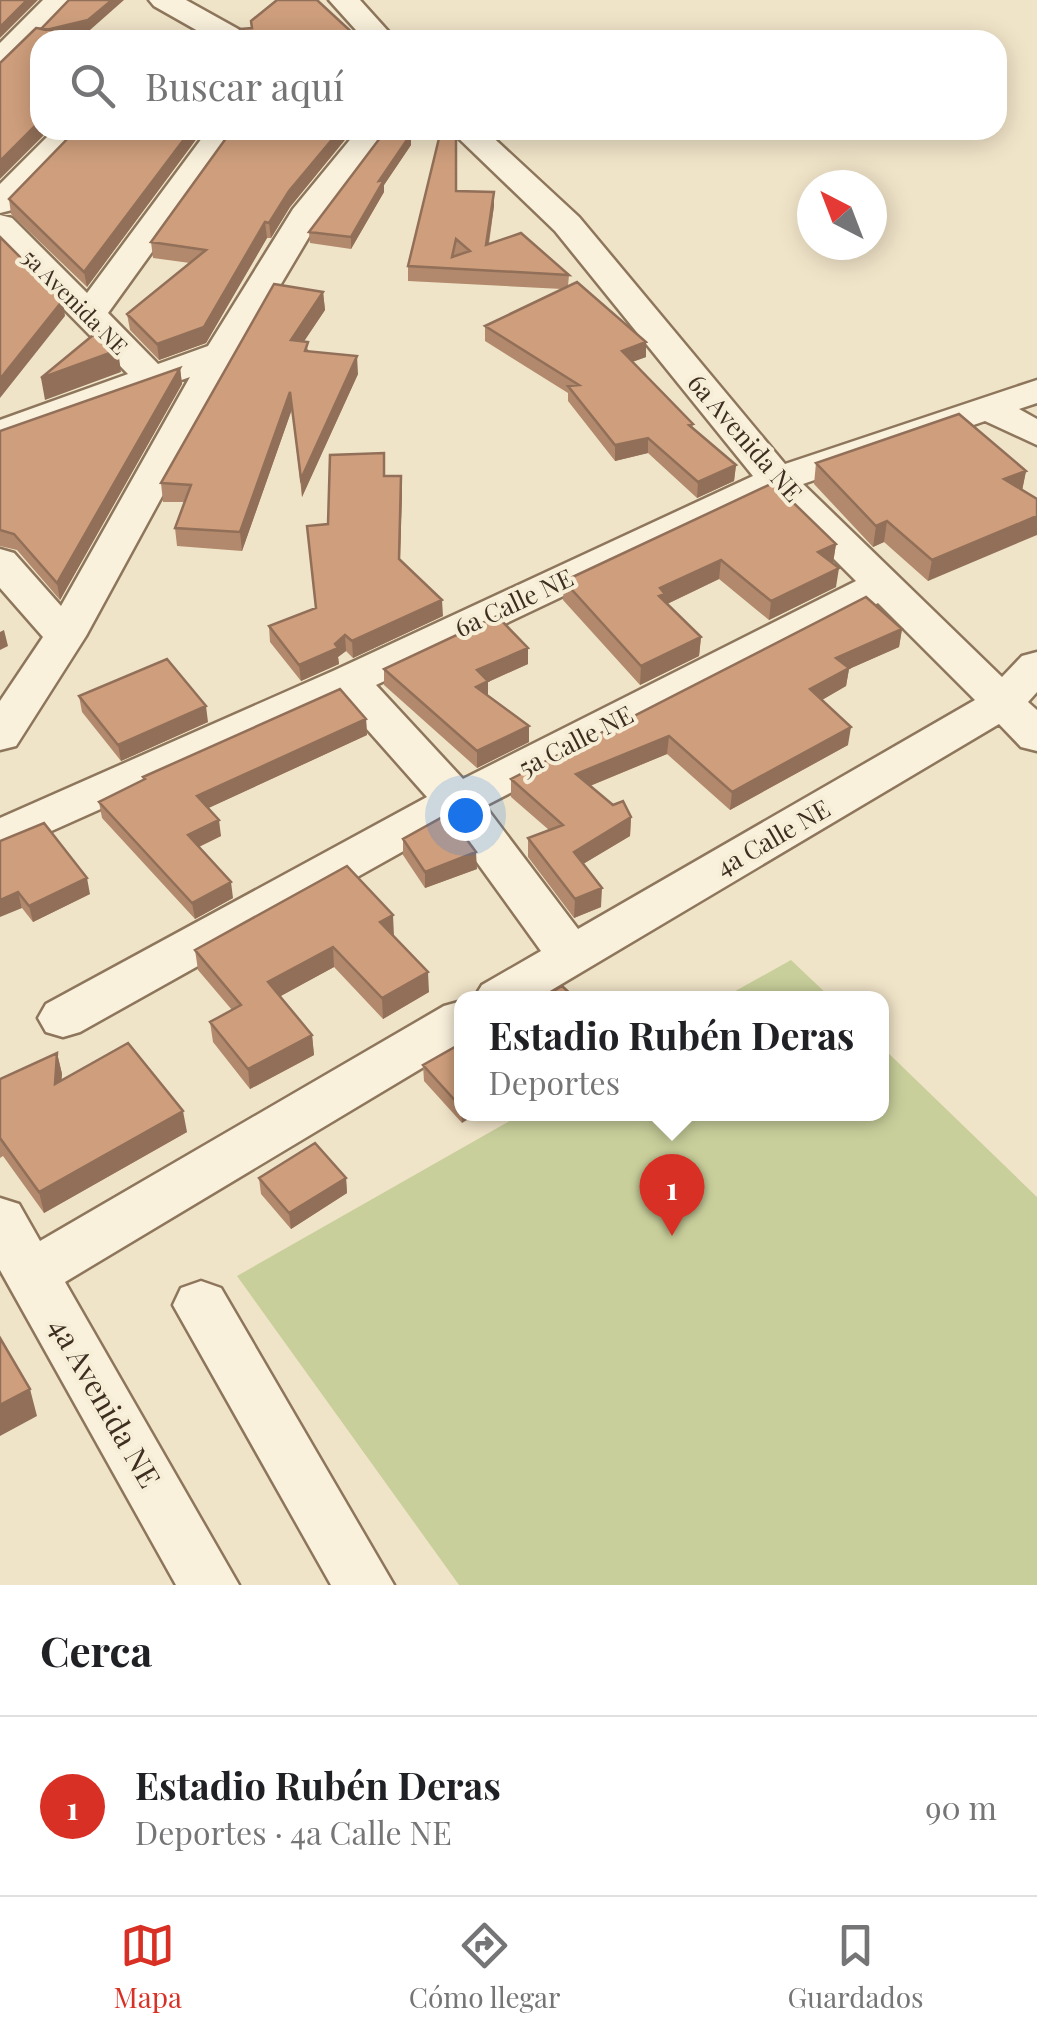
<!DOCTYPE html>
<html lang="es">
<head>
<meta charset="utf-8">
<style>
  :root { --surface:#fff; --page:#f2f2f2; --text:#202124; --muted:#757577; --line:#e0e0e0; --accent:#d93025 }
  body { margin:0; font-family:"Playfair Display",serif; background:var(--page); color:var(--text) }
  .compass { position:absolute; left:797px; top:170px; width:90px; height:90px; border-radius:50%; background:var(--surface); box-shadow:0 5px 25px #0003; rotate:318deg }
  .you { position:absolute; left:465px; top:815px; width:35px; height:35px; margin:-25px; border:8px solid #fff; border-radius:50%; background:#1a73e8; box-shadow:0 0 0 15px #1a73e833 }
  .badge { display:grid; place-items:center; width:65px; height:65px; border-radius:50%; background:var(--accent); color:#fff; font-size:32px; font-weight:700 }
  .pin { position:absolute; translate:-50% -82px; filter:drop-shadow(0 2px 5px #0008) }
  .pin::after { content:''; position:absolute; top:52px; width:35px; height:30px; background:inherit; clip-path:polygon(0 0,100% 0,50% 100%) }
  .popup { position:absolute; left:454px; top:991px; width:435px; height:130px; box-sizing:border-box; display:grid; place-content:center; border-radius:20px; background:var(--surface); filter:drop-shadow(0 2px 8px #0005); font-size:32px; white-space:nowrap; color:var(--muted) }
  .popup b { font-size:38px; color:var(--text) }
  .popup::after { content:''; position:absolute; left:50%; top:100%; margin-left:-20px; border:20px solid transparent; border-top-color:var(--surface) }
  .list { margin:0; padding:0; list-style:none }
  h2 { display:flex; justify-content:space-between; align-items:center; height:130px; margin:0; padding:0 40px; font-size:42px }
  h2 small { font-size:32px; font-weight:400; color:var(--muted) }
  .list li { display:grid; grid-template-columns:65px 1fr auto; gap:30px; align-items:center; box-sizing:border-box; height:180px; padding:0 40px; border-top:2px solid var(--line) }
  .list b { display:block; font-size:38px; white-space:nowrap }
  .list p { margin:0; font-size:32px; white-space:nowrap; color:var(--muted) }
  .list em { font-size:32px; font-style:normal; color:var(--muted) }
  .icon { flex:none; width:55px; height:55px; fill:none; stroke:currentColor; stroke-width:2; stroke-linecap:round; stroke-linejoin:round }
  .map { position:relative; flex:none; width:1037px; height:1585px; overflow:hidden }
  .search { position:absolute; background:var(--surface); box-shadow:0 5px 25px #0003; left:30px; right:30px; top:30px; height:110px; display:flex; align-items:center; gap:25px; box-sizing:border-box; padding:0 35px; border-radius:30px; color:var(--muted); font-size:38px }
  .sheet { height:310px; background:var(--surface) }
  nav { display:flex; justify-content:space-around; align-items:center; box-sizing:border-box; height:140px; border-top:2px solid var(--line); background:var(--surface); font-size:28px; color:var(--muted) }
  nav a { display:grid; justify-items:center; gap:5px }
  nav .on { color:var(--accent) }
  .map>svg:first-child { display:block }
  .green { fill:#c9cf9b }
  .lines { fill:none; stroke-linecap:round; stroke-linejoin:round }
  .minor-casing { stroke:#8d765c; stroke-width:5 }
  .minor { fill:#faf1dc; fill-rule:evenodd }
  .wall { fill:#b2896c }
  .shaded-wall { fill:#916f58 }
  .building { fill:#cf9f7d; stroke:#916f58; stroke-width:2.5; fill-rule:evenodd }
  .labels { text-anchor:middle; stroke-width:8; stroke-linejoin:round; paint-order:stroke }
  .far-street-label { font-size:22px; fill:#3d2e20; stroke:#f7eed8 }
  .street-label { font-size:25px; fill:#3d2e20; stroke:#f7eed8 }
  .near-street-label { font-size:30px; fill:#3d2e20; stroke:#f7eed8 }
</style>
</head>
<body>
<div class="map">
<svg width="1037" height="1585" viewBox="0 0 1037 1585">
  <rect width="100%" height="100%" fill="#f0e4c8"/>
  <path class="green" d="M791,960L831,998H723Z
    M882,1047L1037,1197V1585H459L237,1276L522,1114H882Z"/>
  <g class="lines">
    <defs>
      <path id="minor" d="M43,0H75L11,66L0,69V43Z
        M149,0H186L247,34L251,40H214L154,6Z
        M329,0H360L396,40H365Z
        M54,130H88L12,210L0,213V184Z
        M208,130H240L108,313L158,364L208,346L293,209L358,130H391L319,220L240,353L86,636L16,746L0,750V701L43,637L0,588V549L14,553L61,606L190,377L0,444V420L128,374L0,244V215L12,218L87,293Z
        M450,130H485L579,217L785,464L1037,380V403L1019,409L1037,419V445L985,421L803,484L1002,677L1022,656L1037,652V692L1028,702L1037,710V751L1021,747L999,724L538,998H474L482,985L541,951L450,825L80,1032L63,1037L46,1032L38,1018L46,1004L427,797L342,701L0,854V818L333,671L753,476L555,231ZM772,497L856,581L463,779L376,685ZM878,603L975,700L578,929L485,806Z
        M462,1001V1044L65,1282L239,1585H176L0,1270V1198L19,1204L40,1241L444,1006Z
        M201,1281L221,1288L394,1585H331L173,1305L181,1288Z"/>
    </defs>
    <use href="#minor" class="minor-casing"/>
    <use href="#minor" class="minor"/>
  </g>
  <path class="wall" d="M240,29L358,40H241Z
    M76,130H203L87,287L11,214L9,199Z
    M232,130H348V136L290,207L271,238H267L206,343L159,360L130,330L127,314L190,263L153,258L151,242Z
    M411,134V145L384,185V192L351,249L310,243L309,232Z
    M456,191L494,206L489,244L569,275L568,286L646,342V357L632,362L693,424L692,428L736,465L734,481L697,498L648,453L615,461L568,401V393L485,341V326L562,289L408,281V266Z
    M323,292L325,310L303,342L309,351L358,374L302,497L292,409L242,551L177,546L175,528L184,502H163L161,483Z
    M180,368L182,384L60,600L17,550L0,546V431Z
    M816,463L1026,471L1022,490L928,581L884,542L873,547L814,484Z
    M385,476L402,492L400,560L443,616L353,658L346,651L338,657L339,664L301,681L270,642L269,626L316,609L328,524Z
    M836,544L833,563L836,587L769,620L719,579L667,604L701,637L699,656L640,685L563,600L564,581Z
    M902,629L899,647L849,669L846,686L822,700L848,745L730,810L667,754L590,786L613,805L631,817L630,836L583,864L601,907L574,918L528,857V838L549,830L511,797V779Z
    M528,648V664L488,682V696L529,726V742L477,768L384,685V669Z
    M79,696L208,722L121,761L82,712Z
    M366,719L367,735L208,808L221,836L199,847L233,898L195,919L102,818L99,802L144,780L143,777Z
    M403,839L477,869L425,888L403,855Z
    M0,841L90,894L33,922L22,908Z
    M393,915V936L429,992L383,1019L334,967L280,996L312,1035L314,1055L250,1089L213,1042L210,1022L232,1010L198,970L195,950Z
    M462,1043V1123L424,1081L423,1065Z
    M57,1053L62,1074L61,1080L187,1132L44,1213L3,1156L0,1158V1079Z
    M259,1178H346L347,1193L291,1229L261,1194Z"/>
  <path class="shaded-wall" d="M27,0H38L0,38V27Z
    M112,0H124L90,30L45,40L39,31Z
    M40,121V130H49L0,179V161Z
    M191,130H203L87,287L84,272Z
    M340,130H348V136L290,207L271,238L269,223L289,191Z
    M411,134V145L384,185V192L351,249V237L379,181Z
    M494,192V206L486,259V245Z
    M265,222L267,238L206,343L159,360L157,344Z
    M323,292L325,310L293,358L291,340Z
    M63,300L65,316L0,398V379Z
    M646,342V357L621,366L622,351Z
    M118,350L121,372L45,400L41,378Z
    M357,356L358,374L302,497L301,479Z
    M180,368L182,384L60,600L57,583Z
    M290,392L292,409L242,551L240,532Z
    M648,438V453L615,461V445Z
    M736,465L734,481L697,498L698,482Z
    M1026,471L1022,491L1004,479Z
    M401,476L402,492L399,575V559Z
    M1037,516V535L928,581L932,560Z
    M887,521L884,542L873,547L876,526Z
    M836,544L833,563L818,552Z
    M721,560L719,579L665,605L658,615L660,588Z
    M839,568L836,587L769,620L771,601Z
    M442,600L443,616L353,658L352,641Z
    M902,629L899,647L849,669L846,686L808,708L810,689L836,658Z
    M4,630L8,646L0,650V632Z
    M345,635L346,651L338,657L339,664L301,681L299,665L335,644Z
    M701,637L699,656L640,685L641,666Z
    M528,648V664L488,682V697L476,703L477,670Z
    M206,706L208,722L121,761L118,745Z
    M366,719L367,735L200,812L197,796Z
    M529,726V742L477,768V751Z
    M851,727L848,745L730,810L732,792Z
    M669,736L667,754L575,792L576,774Z
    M631,817L630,836L573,870L574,852Z
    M219,820L221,836L190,851L188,835Z
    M476,852L477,869L425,888V872Z
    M87,878L90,894L33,922L29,906Z
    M231,882L233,898L195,919L192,903Z
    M602,888L601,907L574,918L575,899Z
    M18,892L22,908L0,917V900Z
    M393,915L394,936L381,942L380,922Z
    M333,947L334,967L270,1002L268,982Z
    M428,972L429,992L383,1019L382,998Z
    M312,1035L314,1055L250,1089L248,1069Z
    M57,1053L62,1074L60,1105L55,1084Z
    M461,1107L462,1114H477L462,1123Z
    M183,1111L187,1132L44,1213L39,1192Z
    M346,1178L347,1193L291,1229L289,1213Z
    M30,1389L37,1416L0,1436V1405Z"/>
  <path class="building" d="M0,0H27L0,27Z
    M69,0H112L88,20L46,30L41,29Z
    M277,0H317L358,38L351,40H250L240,29L252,28L251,21Z
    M36,28L126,40H40V121L0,161V63Z
    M76,130H191L84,272L9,199Z
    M232,130H340L289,191L269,223L265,222L204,327L157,344L127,314L206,250L151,242Z
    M386,130L411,134L379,181L384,180L351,237L309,232Z
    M441,130H456V191L494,192L486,245L521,233L569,275L408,266ZM456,239L470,251L452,257Z
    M0,237L63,300L0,379Z
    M577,282L646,342L622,351L693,424L689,425L736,465L698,482L648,438L615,445L568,386L579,385L485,326Z
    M274,284L323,292L291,340L308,342L305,351L357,356L301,479L290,392L240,532L175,528L191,485L161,483Z
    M98,331L118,350L41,378Z
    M180,368L57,583L14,534L0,530V431Z
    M959,414L1026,471L1004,479L1037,499V516L932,560L887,521L876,526L816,463Z
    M384,453V476H401L399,559L442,600L352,641L345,635L335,644L338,648L299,665L269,626L316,608L307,526L328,524L330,455Z
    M773,483L836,544L818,552L839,568L771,601L721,560L660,588L665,594L659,596L701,637L641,666L564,581Z
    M866,597L902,629L836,658L849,668L810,689L851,727L732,792L669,736L576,774L613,805L623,801L631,817L574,852L602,888L575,899L528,838L563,825L511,779Z
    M497,616L528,648L477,670L488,681L476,687L529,726L477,751L384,669Z
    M167,659L206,706L118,745L79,696Z
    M340,689L366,719L197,796L219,820L188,835L231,882L192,903L99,802L145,779L143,777Z
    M448,814L476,852L425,872L403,839Z
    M44,823L87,878L29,906L18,892L0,900V841Z
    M347,866L393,915L380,922L428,972L382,998L333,947L268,982L312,1035L248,1069L210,1022L241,1005L195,950Z
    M562,986L575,998H542Z
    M128,1043L183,1111L39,1192L0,1138V1079L57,1053L55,1084Z
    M462,1043V1107H461L423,1065Z
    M315,1143L346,1178L289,1213L259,1178Z
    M0,1338L30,1389L0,1405Z"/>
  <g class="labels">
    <g class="far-street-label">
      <text transform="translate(75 302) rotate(45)" y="8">5a Avenida NE</text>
    </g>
    <g class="street-label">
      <text transform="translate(745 438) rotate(49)" y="9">6a Avenida NE</text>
      <text transform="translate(514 603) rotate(-25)" y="9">6a Calle NE</text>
      <text transform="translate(576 741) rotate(-27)" y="9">5a Calle NE</text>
      <text transform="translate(773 838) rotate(-30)" y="9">4a Calle NE</text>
    </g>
    <g class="near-street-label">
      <text transform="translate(104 1403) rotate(60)" y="10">4a Avenida NE</text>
    </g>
  </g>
</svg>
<svg class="compass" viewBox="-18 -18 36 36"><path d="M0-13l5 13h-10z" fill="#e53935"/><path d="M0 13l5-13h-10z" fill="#757577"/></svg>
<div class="you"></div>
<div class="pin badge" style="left:672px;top:1236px">1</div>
<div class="popup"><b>Estadio Rubén Deras</b>Deportes</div>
<div class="search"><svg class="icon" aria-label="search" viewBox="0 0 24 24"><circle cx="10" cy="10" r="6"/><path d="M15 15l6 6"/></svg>Buscar aquí</div>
</div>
<section class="sheet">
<h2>Cerca<small></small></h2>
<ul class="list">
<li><span class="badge">1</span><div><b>Estadio Rubén Deras</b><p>Deportes · 4a Calle NE</p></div><em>90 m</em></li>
</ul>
</section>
<nav>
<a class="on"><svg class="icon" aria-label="map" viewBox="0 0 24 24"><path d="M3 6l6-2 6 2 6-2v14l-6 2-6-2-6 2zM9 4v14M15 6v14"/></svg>Mapa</a>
<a><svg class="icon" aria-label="directions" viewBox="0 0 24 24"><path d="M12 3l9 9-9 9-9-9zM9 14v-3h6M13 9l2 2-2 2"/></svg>Cómo llegar</a>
<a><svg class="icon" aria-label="saved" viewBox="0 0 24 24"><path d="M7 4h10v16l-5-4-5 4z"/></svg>Guardados</a>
</nav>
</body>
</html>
